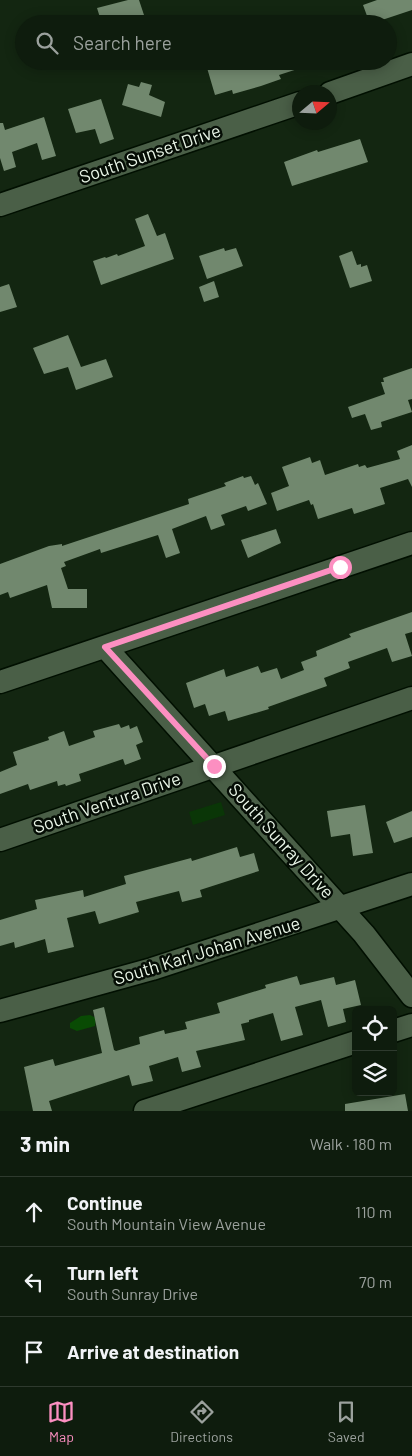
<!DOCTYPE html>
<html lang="en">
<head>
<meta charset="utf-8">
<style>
  :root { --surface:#0e1c0d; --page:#1c291b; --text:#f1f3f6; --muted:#9ba19d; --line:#2e3a2e; --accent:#fc8fc1 }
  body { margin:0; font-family:Barlow,sans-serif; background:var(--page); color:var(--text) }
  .controls { position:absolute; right:15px; bottom:15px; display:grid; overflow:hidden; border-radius:8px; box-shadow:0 2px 12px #0003 }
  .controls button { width:45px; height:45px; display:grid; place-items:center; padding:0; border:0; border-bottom:1px solid var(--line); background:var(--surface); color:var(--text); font:25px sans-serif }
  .compass { position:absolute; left:292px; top:85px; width:45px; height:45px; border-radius:50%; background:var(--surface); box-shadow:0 2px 12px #0003; rotate:71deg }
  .stop { position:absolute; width:15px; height:15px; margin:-11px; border:4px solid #fc8fc1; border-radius:50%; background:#fff }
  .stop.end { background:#fc8fc1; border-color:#fff; box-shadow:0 1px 5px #0008 }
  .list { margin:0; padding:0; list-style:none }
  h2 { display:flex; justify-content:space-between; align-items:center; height:65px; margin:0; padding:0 20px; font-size:21px }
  h2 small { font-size:16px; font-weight:400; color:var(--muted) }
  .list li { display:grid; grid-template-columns:32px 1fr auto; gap:15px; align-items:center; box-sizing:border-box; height:70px; padding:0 20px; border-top:1px solid var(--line) }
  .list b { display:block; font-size:19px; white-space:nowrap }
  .list p { margin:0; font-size:16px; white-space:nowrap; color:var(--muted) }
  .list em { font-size:16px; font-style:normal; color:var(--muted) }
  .icon { flex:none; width:28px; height:28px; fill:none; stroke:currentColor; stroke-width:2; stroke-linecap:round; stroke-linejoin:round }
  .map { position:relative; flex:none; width:412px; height:1111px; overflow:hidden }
  .search { position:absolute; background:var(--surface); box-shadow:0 2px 12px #0003; left:15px; right:15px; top:15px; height:55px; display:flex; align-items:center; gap:12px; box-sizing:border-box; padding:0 18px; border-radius:28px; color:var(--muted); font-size:19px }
  .sheet { height:275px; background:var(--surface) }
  nav { display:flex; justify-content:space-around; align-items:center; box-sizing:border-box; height:70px; border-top:1px solid var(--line); background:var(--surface); font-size:14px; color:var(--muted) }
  nav a { display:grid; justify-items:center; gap:2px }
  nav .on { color:var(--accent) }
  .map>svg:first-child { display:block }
  .green { fill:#0a3607 }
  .water { fill:#094b04 }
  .building { fill:#71886e }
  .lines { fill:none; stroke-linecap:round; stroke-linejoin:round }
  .minor-casing { stroke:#010f00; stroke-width:25 }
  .minor { stroke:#4a5f47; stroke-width:22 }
  .route { stroke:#fc8fc1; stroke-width:6 }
  .labels { text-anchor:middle; stroke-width:5; stroke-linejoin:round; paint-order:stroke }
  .street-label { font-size:18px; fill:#e9f5e7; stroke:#050d05 }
</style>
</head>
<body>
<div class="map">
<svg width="412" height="1111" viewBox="0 0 412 1111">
  <rect width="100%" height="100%" fill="#132611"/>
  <path class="green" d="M221,802L225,815L193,825L189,812Z"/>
  <path class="water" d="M90,1015L96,1018L95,1026L77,1031L70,1028V1023L81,1016Z"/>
  <path class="building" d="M128,0H139L146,21L137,24H102L97,8Z
    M377,0H412V10L370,24L363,5Z
    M205,61H313V64L279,75L281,79L261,86L233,94L232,90L215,95Z
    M141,82L152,85L149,95L165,102L161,117L122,105L128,84L139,87Z
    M101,99L114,139L100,144L95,129L76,133L68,109Z
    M44,117L56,156L42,160L37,143L12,152L16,167L4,171L0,158V123H3L5,130Z
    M360,139L368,162L292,186L284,162L317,150L318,152Z
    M148,214L157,236L165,233L174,259L101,285L93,261L105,257L106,258L117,254L118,256L145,246L135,219Z
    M224,248L225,251L236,248L243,266L207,279L199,256Z
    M352,251L357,265L361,264V267L367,265L372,281L350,288L339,256Z
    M214,281L219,297L204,302L199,287Z
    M9,284L17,307L0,312V287Z
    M68,335L81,367L106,359L113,377L76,390L68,367L44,374L33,348Z
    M412,368V399L408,400L412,412L381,422L382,427L371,430L365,414L352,418L348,407L385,394L381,382H384L383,378Z
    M412,445V487L408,479L380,488L385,504L354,514L352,508L318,519L313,504L311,505L309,500L277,511L271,493L289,486L282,467L310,457L312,463L320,460L325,475L358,464L359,467L365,465L367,468L400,459L397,451Z
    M243,476L244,478L251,476L255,485L258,483L267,504L248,511L246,506L221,515L225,525L211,530L206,516L172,529L180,553L166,558L158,535L101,553L100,549L64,562L66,566L61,568L68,589H87V608H52L47,585L10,598L8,592L0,595V564L49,546L62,544V546L189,504L188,499L226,486L224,483Z
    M276,529L281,543L248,558L241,540Z
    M412,612V632L405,634L412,656L392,662L387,648L348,662L350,668L324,678L327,686L268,707L269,709L228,721L225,711L209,716L205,704L194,708L186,683L224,669L226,677L258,666L261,673L277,668L281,679L304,670L301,662L317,656L316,651L351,637L349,634Z
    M119,724L121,728L129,725L130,729L137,726L143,742L136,745L141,759L125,765L123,759L79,774L81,781L66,786L65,784L58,786L57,781L30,790L28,784L0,794V772L17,765L13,752L49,740L48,737L64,731L69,746L95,737L93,731Z
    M365,805L373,853L353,856L350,834L331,837L327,811Z
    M412,811V837L394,843L386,822Z
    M237,847L240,857L254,853L259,871L200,890L202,897L182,902L179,891L136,902L139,912L99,924L95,911L67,918L74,947L48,953L45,939L15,948L14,942L0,946V920L37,909L35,900L83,890L84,897L126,884L124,876L191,858L192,861Z
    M297,976L300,985L334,977L336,985L355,980L361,1005L343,1009L346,1022L328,1027L321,1000L295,1007L303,1035L281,1041L273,1013L249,1020V1022L241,1024L245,1040L196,1051L201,1067L182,1072L178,1057L149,1066L153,1081L132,1086L129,1075L49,1101L52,1111H33L24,1067L53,1059L55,1066L102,1053L93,1010L104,1007L114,1050L116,1051L140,1044L139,1037L164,1030L165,1034L187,1029L185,1022L220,1013L217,1003L266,988L265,985Z
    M405,1094L408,1111H345V1104Z"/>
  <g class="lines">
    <defs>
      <path id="minor" d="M330,93L412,64
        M0,205L300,103
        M105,647L364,934L412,996
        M0,682L412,543
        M0,840L412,698
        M0,1011L152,969L412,884
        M393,1031L412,1025
        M145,1111L356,1042"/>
    </defs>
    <use href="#minor" class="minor-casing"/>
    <use href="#minor" class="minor"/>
  </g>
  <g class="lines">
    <path class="route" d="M214,766L105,647L340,567"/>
  </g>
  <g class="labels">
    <g class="street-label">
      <text transform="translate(150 154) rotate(-19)" y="6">South Sunset Drive</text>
      <text transform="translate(107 803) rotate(-19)" y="6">South Ventura Drive</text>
      <text transform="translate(281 841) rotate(48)" y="6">South Sunray Drive</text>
      <text transform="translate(207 951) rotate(-17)" y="6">South Karl Johan Avenue</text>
    </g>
  </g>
</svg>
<div class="controls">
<button><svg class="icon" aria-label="locate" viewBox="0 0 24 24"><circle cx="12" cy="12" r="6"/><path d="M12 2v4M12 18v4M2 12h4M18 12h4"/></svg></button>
<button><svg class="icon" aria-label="layers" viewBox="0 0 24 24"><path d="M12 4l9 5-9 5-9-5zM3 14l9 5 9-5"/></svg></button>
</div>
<svg class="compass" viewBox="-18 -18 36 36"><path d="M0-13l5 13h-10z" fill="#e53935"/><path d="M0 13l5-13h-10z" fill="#9ba19d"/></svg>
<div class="stop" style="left:340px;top:567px"></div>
<div class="stop end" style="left:214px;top:766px"></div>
<div class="search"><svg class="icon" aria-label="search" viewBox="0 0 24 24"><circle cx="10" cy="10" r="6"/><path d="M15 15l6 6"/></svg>Search here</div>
</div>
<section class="sheet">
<h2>3 min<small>Walk · 180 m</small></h2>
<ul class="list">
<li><svg class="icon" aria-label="ahead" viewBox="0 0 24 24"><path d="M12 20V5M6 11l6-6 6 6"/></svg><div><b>Continue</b><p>South Mountain View Avenue</p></div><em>110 m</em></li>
<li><svg class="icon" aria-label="left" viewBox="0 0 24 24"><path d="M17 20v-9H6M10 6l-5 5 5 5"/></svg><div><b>Turn left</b><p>South Sunray Drive</p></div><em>70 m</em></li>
<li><svg class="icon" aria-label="arrive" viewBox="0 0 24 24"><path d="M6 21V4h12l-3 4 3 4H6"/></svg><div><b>Arrive at destination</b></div></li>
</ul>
</section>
<nav>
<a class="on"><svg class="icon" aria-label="map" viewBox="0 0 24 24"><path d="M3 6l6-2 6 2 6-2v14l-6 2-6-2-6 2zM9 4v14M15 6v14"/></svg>Map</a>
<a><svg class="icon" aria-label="directions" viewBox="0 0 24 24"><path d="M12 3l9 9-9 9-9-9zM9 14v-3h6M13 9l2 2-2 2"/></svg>Directions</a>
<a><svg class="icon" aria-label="saved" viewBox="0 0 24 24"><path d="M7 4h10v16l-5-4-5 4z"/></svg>Saved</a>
</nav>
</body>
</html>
